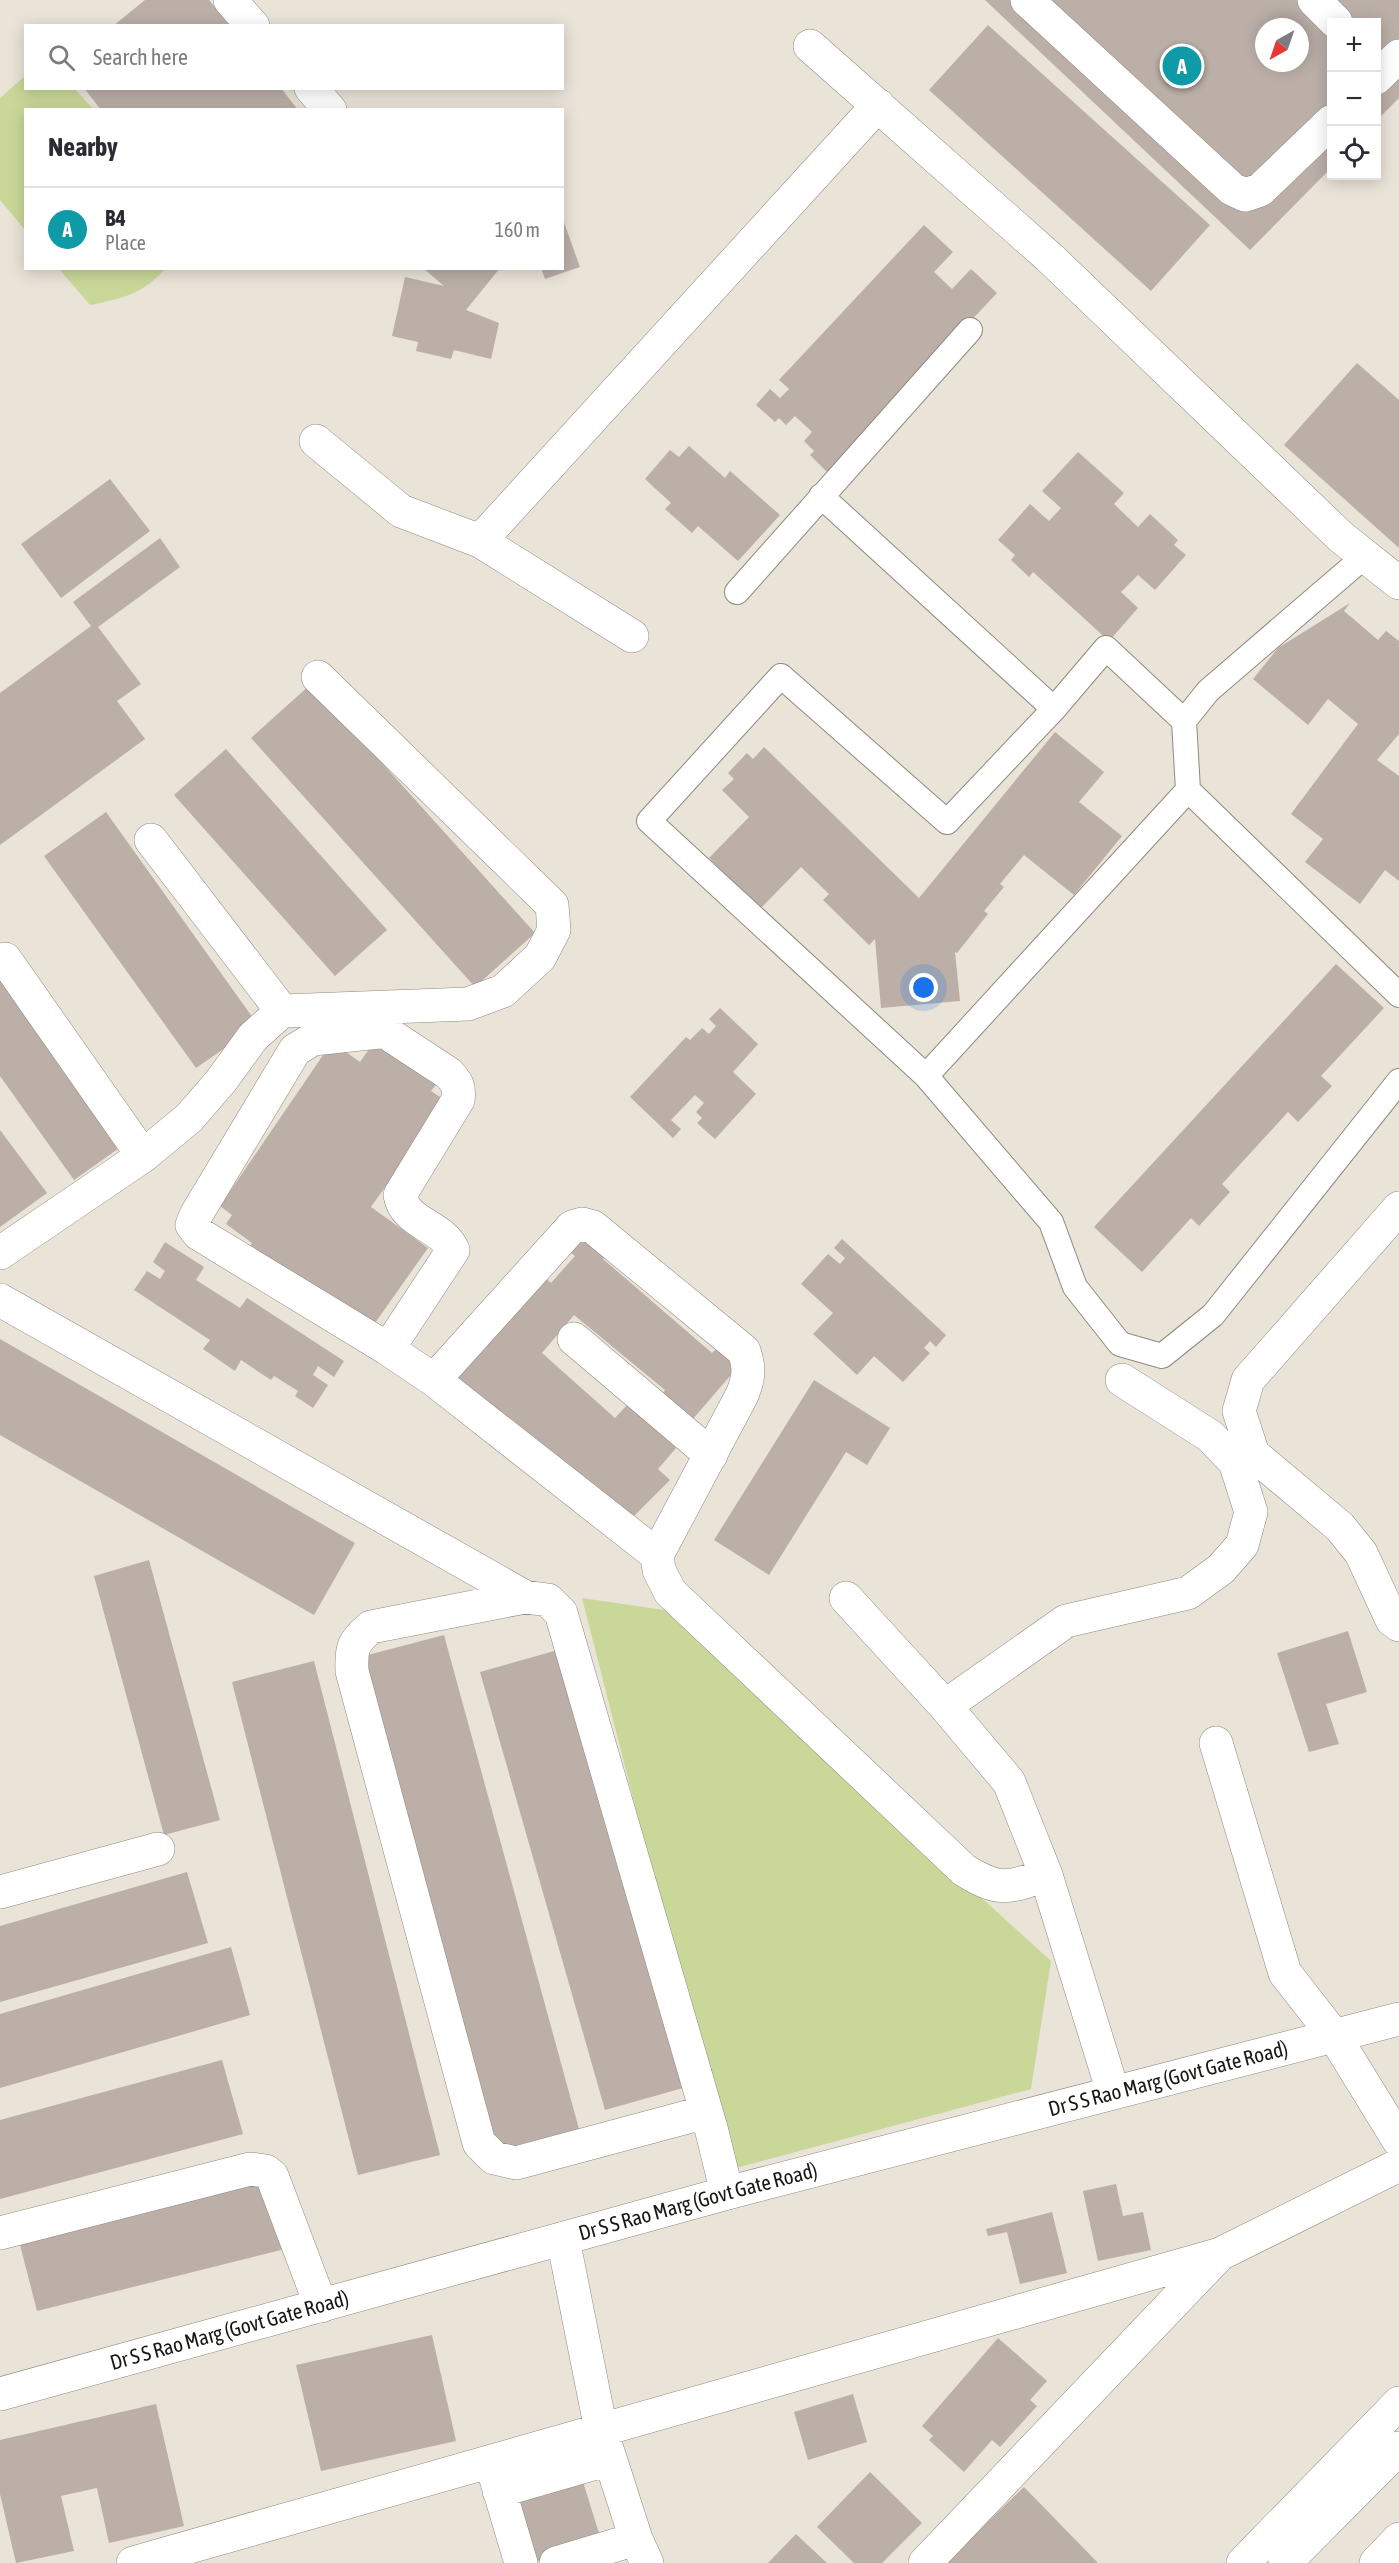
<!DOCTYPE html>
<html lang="en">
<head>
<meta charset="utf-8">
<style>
  :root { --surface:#fff; --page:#f2f2f3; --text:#2b2b33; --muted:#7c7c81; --line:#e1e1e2; --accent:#b45309 }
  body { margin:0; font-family:"Asap Condensed",sans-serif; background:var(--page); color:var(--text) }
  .controls { position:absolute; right:18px; top:18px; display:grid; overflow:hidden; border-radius:0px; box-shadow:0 3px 15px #0003 }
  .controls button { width:54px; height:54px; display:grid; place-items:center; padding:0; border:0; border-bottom:2px solid var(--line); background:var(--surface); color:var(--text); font:30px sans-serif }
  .compass { position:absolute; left:1255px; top:18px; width:54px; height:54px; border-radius:50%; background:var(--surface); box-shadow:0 3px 15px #0003; rotate:220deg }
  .you { position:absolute; left:924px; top:988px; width:21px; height:21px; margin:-15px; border:4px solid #fff; border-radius:50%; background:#1a73e8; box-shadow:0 0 0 9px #1a73e833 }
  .badge { display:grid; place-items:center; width:39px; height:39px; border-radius:50%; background:var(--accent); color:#fff; font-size:20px; font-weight:700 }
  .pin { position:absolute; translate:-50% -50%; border:3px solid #fff; box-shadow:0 2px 6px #0006 }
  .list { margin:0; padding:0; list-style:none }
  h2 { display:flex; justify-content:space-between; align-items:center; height:78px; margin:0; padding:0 24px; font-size:26px }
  h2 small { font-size:20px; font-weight:400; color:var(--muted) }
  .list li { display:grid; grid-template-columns:39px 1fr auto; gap:18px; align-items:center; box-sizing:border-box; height:84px; padding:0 24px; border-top:2px solid var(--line) }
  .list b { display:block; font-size:22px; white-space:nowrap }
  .list p { margin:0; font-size:20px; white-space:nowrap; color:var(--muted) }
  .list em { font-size:20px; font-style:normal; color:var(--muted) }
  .icon { flex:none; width:33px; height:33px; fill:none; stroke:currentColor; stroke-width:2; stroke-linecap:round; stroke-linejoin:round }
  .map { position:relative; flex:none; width:1399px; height:2563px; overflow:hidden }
  .search { position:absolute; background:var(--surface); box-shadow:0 3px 15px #0003; left:24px; top:24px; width:540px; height:66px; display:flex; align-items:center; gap:15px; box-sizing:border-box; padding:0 21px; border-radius:0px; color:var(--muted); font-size:22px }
  .panel { position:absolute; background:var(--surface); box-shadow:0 3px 15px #0003; left:24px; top:108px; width:540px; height:162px; border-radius:0px }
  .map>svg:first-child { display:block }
  .green { fill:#c9d899 }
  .building { fill:#bbafa8; fill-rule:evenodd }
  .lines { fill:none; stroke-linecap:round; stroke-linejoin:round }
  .service-casing { stroke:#908a7f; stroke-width:26 }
  .minor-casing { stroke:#908a7f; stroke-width:34 }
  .secondary-casing { stroke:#908a7f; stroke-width:34 }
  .trunk-casing { stroke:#908a7f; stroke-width:34 }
  .service { stroke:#fff; stroke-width:24 }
  .minor { stroke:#fff; stroke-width:33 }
  .secondary { stroke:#fff; stroke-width:33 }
  .trunk { stroke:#fff; stroke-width:33 }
  .labels { text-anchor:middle; stroke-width:4.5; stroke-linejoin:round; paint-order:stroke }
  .street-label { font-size:21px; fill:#1a1713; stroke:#fff }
</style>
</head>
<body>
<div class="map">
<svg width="1399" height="2563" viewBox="0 0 1399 2563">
  <rect width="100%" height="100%" fill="#eae3d8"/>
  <path class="green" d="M25,76L26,88L75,89L93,109L26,110L25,230L0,200V98Z
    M59,269H165C143,294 121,299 90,305Z
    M582,1598L664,1610L1051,1961L1031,2089L728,2170Z"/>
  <path class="building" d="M145,0H209L230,26H113Z
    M985,0H1399V98L1376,121V22H1332V167L1250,250ZM1264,27H1300V63H1264Z
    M988,25L1210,225L1151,291L929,90Z
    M84,88H281L298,110H101Z
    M562,217L580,267L545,279L541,268H562Z
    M924,225L953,252L934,272L952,289L971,269L997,293L828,473L810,455L814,451L804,441L812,432L795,416L786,425L779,418L775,422L756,405L770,389L780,398L789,389L779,380Z
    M423,268H500L466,310L499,323L491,359L454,350L451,359L416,351L418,342L392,336L405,277L444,286Z
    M1357,363L1399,400V548L1284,445Z
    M689,446L725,478L730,471L780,515L738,561L698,526L692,533L665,509L671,503L645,479L670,450L679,457Z
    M1078,452L1124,493L1114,504L1138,527L1150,514L1178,540L1174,545L1186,555L1155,590L1138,575L1121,592L1138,608L1109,641L1033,572L1029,577L1011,560L1015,555L998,540L1030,504L1049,521L1061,508L1042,491Z
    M110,479L150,531L61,598L21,544Z
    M160,538L180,567L98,627L141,684L117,701L145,739L0,845V693L91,626L73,602Z
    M1350,603L1344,611L1378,640L1386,631L1399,641V734L1377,760L1399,776V881L1385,870L1360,904L1305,862L1323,839L1291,814L1358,724L1328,699L1308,725L1253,679L1278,648Z
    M311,684L535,933L475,987L251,738Z
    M1055,732L1104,772L1079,802L1122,836L1074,895L1024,855L1000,884L1004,887L984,911L988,914L957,953L955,952L960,1001L881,1008L875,939L869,945L823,900L829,894L801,867L760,909L709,858L749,817L722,790L734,779L728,773L747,753L753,759L764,747L919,898Z
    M226,749L387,930L335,976L174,795Z
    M106,812L258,1025L196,1068L44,856Z
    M1336,964L1384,1008L1321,1076L1332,1086L1298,1122L1288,1112L1222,1184L1230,1192L1199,1226L1191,1218L1142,1272L1094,1227Z
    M0,975L122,1146L74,1180L0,1076Z
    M720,1008L758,1044L733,1072L756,1094L715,1139L697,1123L702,1118L696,1112L704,1103L695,1095L671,1120L681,1129L673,1138L630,1097L686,1037L690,1040L702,1028L709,1034L716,1026L709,1019Z
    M377,1038L439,1081L431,1091L446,1101L371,1207L428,1248L370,1330L247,1250L252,1243L226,1224L232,1215L220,1206L332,1042L360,1062Z
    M0,1130L47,1193L0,1227Z
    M579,1237L589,1245L597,1238L612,1249L603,1259L712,1353L725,1341L739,1354L730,1364L736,1369L686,1427L657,1401L665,1390L574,1315L542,1353L615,1418L628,1404L676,1448L658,1469L670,1480L626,1524L452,1374L541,1274L551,1283L575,1256L567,1250Z
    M842,1239L946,1335L936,1347L930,1341L924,1348L930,1353L903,1382L874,1356L857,1375L813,1334L833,1313L801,1284L828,1254L840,1264L845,1258L834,1248Z
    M165,1242L204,1267L196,1280L240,1308L247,1298L344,1361L334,1377L318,1366L313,1375L328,1385L313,1408L295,1396L298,1391L274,1376L271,1380L241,1360L235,1371L203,1349L210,1340L134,1290L147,1271L160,1279L165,1271L153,1262Z
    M0,1339L355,1543L314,1615L0,1435Z
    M814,1380L890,1428L867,1465L846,1452L769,1575L714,1540Z
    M149,1560L220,1820L164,1835L94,1576Z
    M1348,1631L1367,1692L1326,1704L1339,1744L1309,1752L1277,1653Z
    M444,1635L579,2129L498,2150L364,1656Z
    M558,1650L683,2088L605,2110L480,1672Z
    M314,1661L440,2155L358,2175L232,1682Z
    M187,1872L208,1943L0,2002V1926Z
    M231,1947L250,2015L0,2088V2014Z
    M222,2060L243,2134L0,2199V2120Z
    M266,2176L285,2249L37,2311L18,2237Z
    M1116,2184L1123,2216L1143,2212L1151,2250L1098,2261L1083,2191Z
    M1052,2212L1067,2273L1020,2284L1007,2232L988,2236L986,2229Z
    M432,2335L456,2441L321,2471L296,2365Z
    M998,2338L1047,2381L1030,2400L1037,2406L1000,2447L992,2440L964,2472L929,2440L933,2436L922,2426Z
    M853,2394L867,2442L808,2460L794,2412Z
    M156,2404L184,2526L109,2543L97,2488L61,2496L74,2551L16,2563L0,2494V2440Z
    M580,2472L602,2543L533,2563L505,2495Z
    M870,2472L922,2523L882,2563H854L817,2527Z
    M1024,2487L1098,2563H945Z
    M796,2534L827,2563H768Z"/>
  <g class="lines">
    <defs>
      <path id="service" d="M821,496L1054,709L1106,648L1184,721L1208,691L1365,556
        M737,592L970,330
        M1184,721L1188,790L1399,995
        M1188,790L926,1076L1051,1222L1075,1287L1120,1344L1162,1356L1213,1315L1399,1081
        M926,1076L649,821L781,676L947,822L1054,709"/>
      <path id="minor" d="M230,0L253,26
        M1027,0L1232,189L1245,195L1260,190L1332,121
        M1314,0L1336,22
        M810,46L1049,257L1341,537L1399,583
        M1376,78L1399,56
        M311,88L330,110
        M316,441L401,511L480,541L632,636
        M480,541L878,105
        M151,840L282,1011
        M5,959L143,1156
        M1399,1208L1248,1380L1239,1411L1253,1454L1340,1527L1361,1553L1392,1620L1399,1625
        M0,1253L143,1156L189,1118L221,1081L253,1037L282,1011L468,1004L503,991L540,957L554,930L552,905L318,677
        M0,1300L525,1597
        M574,1339L711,1455
        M388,1349L453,1250C442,1225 405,1224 400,1195L458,1100C460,1087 457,1082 448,1073L387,1033L379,1032L313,1039L295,1050L196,1215L192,1225L199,1234L388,1349L434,1380L657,1555
        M434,1380L572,1227L582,1224L593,1227L744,1351C750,1368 749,1378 742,1395L657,1555L659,1570L670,1592L964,1870C999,1892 1008,1888 1046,1875L1113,2092
        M846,1598L945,1706L1009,1782L1046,1875
        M945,1706L1066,1621L1188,1593L1221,1569L1242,1545L1251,1512L1235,1462L1210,1436L1122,1380
        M1216,1743L1285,1973L1335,2037L1399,2141
        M0,1892L158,1849
        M706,2112L516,2163L494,2158L479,2143L352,1671C351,1647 353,1642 371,1627L525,1597L548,1600L561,1613L711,2128L727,2193
        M0,2233L250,2169L266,2171L272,2176L321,2306
        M563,2239L601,2430L636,2539L647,2563
        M494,2472L521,2563
        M499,2491L610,2459
        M133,2563L1220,2254L1399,2165
        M556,2563L636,2539
        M925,2563L1219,2255"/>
      <g id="secondary">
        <path id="s1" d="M0,2394L727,2193L1399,2019"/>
      </g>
      <path id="trunk" d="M1243,2563L1399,2403
        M1285,2563L1399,2448
        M1376,2563L1399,2539"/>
    </defs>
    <use href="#service" class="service-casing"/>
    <use href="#minor" class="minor-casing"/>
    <use href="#secondary" class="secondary-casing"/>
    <use href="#trunk" class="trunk-casing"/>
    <use href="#service" class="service"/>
    <use href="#minor" class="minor"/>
    <use href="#secondary" class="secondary"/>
    <use href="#trunk" class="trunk"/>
  </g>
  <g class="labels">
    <g class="street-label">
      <text dy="7" stroke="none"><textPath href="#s1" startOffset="1210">Dr S S Rao Marg (Govt Gate Road)</textPath></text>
      <text dy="7" stroke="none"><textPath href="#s1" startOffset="724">Dr S S Rao Marg (Govt Gate Road)</textPath></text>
      <text dy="7" stroke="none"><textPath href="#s1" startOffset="238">Dr S S Rao Marg (Govt Gate Road)</textPath></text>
    </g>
  </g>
</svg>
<div class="controls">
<button>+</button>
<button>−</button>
<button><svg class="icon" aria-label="locate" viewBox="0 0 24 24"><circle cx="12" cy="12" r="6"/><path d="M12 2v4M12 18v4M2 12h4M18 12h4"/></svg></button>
</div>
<svg class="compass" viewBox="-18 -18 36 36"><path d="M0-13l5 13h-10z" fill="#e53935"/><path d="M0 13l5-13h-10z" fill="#7c7c81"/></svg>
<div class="you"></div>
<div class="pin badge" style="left:1182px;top:66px;background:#0f9aa8">A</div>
<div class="search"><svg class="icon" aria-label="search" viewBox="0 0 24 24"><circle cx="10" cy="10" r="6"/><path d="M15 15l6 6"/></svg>Search here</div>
<section class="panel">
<h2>Nearby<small></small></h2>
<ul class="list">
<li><span class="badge" style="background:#0f9aa8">A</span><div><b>B4</b><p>Place</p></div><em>160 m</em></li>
</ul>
</section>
</div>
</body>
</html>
